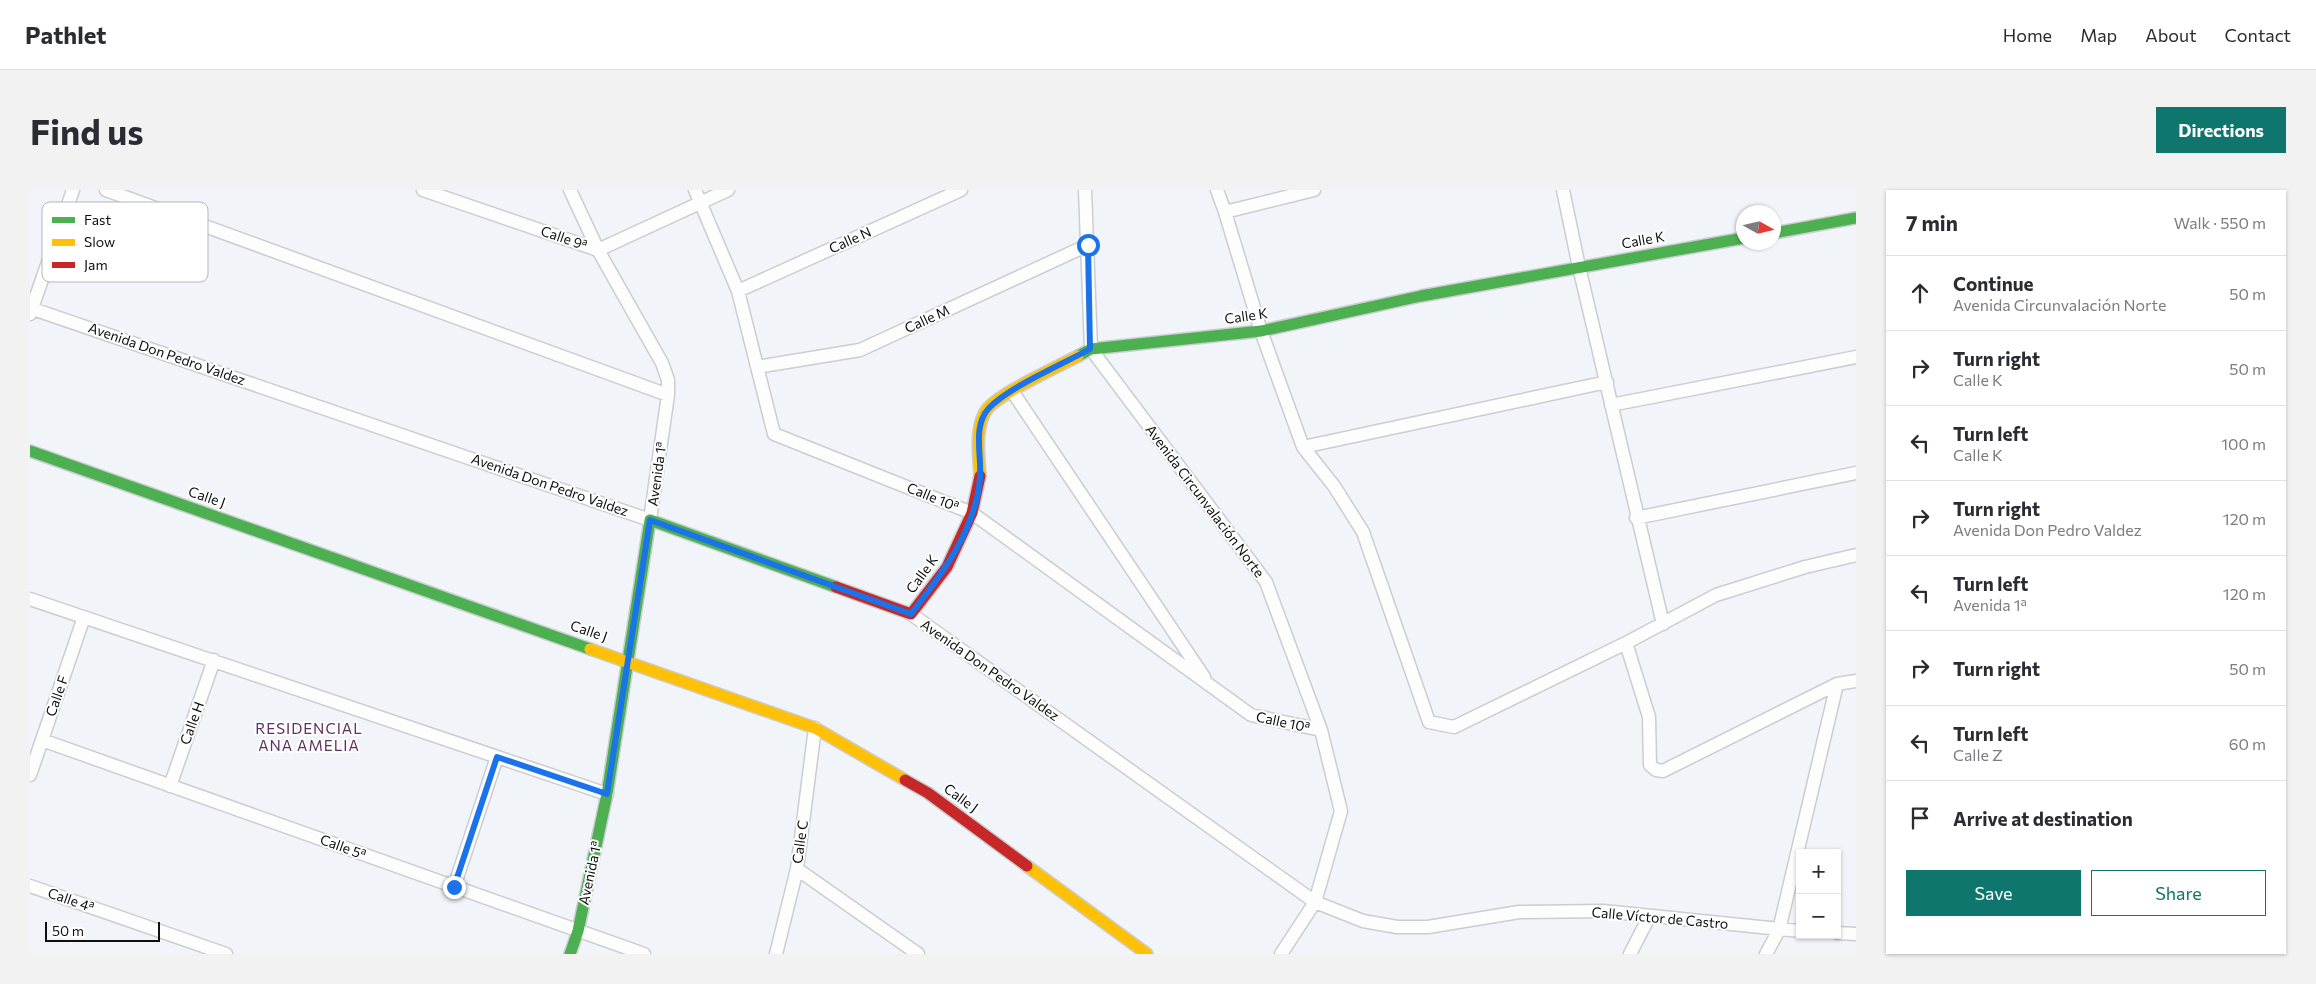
<!DOCTYPE html>
<html lang="en">
<head>
<meta charset="utf-8">
<style>
  :root { --surface:#fff; --page:#f2f2f3; --text:#2b2b33; --muted:#7c7c81; --line:#e1e1e2; --accent:#0f766e }
  body { margin:0; font-family:Commissioner,sans-serif; background:var(--page); color:var(--text) }
  .controls { position:absolute; right:15px; bottom:15px; display:grid; overflow:hidden; border-radius:0px; box-shadow:0 1px 4px #0004 }
  .controls button { width:45px; height:45px; display:grid; place-items:center; padding:0; border:0; border-bottom:1px solid var(--line); background:var(--surface); color:var(--text); font:25px sans-serif }
  .compass { position:absolute; left:1706px; top:15px; width:45px; height:45px; border-radius:50%; background:var(--surface); box-shadow:0 1px 4px #0004; rotate:98deg }
  .scale { position:absolute; left:15px; bottom:12px; width:115px; box-sizing:border-box; padding-left:5px; border:2px solid #0d0f11; border-top:0; font-size:14px; line-height:18px; white-space:nowrap; color:#0d0f11; -webkit-text-stroke:4px #fff; paint-order:stroke }
  .stop { position:absolute; width:15px; height:15px; margin:-11px; border:4px solid #1a73e8; border-radius:50%; background:#fff }
  .stop.end { background:#1a73e8; border-color:#fff; box-shadow:0 1px 5px #0008 }
  .list { margin:0; padding:0; list-style:none }
  h2 { display:flex; justify-content:space-between; align-items:center; height:65px; margin:0; padding:0 20px; font-size:21px }
  h2 small { font-size:16px; font-weight:400; color:var(--muted) }
  .list li { display:grid; grid-template-columns:32px 1fr auto; gap:15px; align-items:center; box-sizing:border-box; height:75px; padding:0 20px; border-top:1px solid var(--line) }
  .list b { display:block; font-size:19px; white-space:nowrap }
  .list p { margin:0; font-size:16px; white-space:nowrap; color:var(--muted) }
  .list em { font-size:16px; font-style:normal; color:var(--muted) }
  .actions { display:flex; gap:10px; padding:15px 20px }
  .actions a { flex:1; padding:11px 0; border:1px solid var(--accent); border-radius:0px; text-align:center; font-size:18px; color:var(--accent) }
  .actions .main { background:var(--accent); color:#fff }
  .icon { flex:none; width:28px; height:28px; fill:none; stroke:currentColor; stroke-width:2; stroke-linecap:round; stroke-linejoin:round }
  .map { position:relative; flex:none; width:1826px; height:764px; overflow:hidden; border-radius:0px }
  header { display:flex; align-items:center; gap:30px; box-sizing:border-box; height:70px; padding:0 25px; background:var(--surface); border-bottom:1px solid var(--line) }
  header strong { font-size:24px }
  nav { display:flex; gap:28px; margin-inline-start:auto; font-size:18px }
  .intro { display:flex; align-items:center; justify-content:space-between; box-sizing:border-box; height:120px; padding:0 30px }
  h1 { margin:0; font-size:35px }
  .button { padding:12px 22px; border-radius:0px; background:var(--accent); color:#fff; font-size:18px; font-weight:700 }
  main { display:flex; gap:30px; padding:0 30px }
  aside { flex:1; background:var(--surface); border-radius:0px; box-shadow:0 1px 4px #0004 }
  .map>svg:first-child { display:block }
  .lines { fill:none; stroke-linecap:round; stroke-linejoin:round }
  .street-casing { stroke:#cbcdd0; stroke-width:15 }
  .fast-casing { stroke:#cbcdd0; stroke-width:14 }
  .slow-casing { stroke:#cbcdd0; stroke-width:14 }
  .jam-casing { stroke:#cbcdd0; stroke-width:14 }
  .street { stroke:#fdfdfe; stroke-width:12 }
  .fast { stroke:#4caf50; stroke-width:11 }
  .slow { stroke:#ffc107; stroke-width:11 }
  .jam { stroke:#c62828; stroke-width:11 }
  .route { stroke:#1a73e8; stroke-width:6 }
  .labels { text-anchor:middle; stroke-width:4; stroke-linejoin:round; paint-order:stroke }
  .street-label { font-size:14px; fill:#0d0f11; stroke:#fff }
  .neighbourhood-label { font-size:15px; letter-spacing:1px; fill:#603063; stroke:#fff }
  .key { fill:#fff; stroke:#b6b7b8; stroke-width:1 }
  .key-label { font-size:14px; fill:#0d0f11 }
</style>
</head>
<body>
<header>
<strong>Pathlet</strong>
<nav><a>Home</a><a>Map</a><a>About</a><a>Contact</a></nav>
</header>
<div class="intro"><h1>Find us</h1><a class="button">Directions</a></div>
<main>
<div class="map">
<svg width="1826" height="764" viewBox="0 0 1826 764">
  <rect width="100%" height="100%" fill="#f1f4f8"/>
  <g class="lines">
    <defs>
      <path id="street" d="M76,0L638,205
        M393,0L568,60L698,0
        M665,0L708,101L744,244L942,323L1221,525L1291,540
        M1055,0L1061,159L1236,392L1291,540L1311,621L1285,712L1251,764
        M1187,0L1195,22
        M1284,0L1195,22L1231,141L1273,257L1304,296L1333,342L1399,532L1424,537L1596,453L1686,405L1775,377L1826,365
        M1533,0L1549,77L1633,434
        M708,101L931,0
        M0,118L620,330L638,205V190L632,173L568,60L540,0
        M0,124L43,0
        M727,177L830,160L1058,55
        M982,201L1174,487
        M1581,215L1826,167
        M1273,257L1577,192
        M1606,328L1826,283
        M0,409L577,604
        M881,424L1285,712L1333,731L1367,737H1398L1489,722L1573,721L1770,741
        M1596,453L1619,527L1620,575L1626,580L1633,581L1807,494L1826,491
        M12,550L614,764
        M0,585L54,427
        M140,596L184,470
        M767,679L888,764
        M0,696L196,764
        M424,697L467,567
        M1807,743L1826,744
        M746,764L767,679L785,538
        M1600,764L1619,727
        M1736,764L1749,740L1807,494"/>
      <path id="fast" d="M1744,43L1826,28
        M1048,166L1061,159L1231,141L1391,106L1714,48
        M0,261L560,459
        M540,764L548,741L577,604L620,330L806,397"/>
      <path id="slow" d="M950,286C949,266 944,235 958,218C972,202 1027,177 1048,166
        M560,459L785,538L875,590
        M997,676L1117,764"/>
      <path id="jam" d="M806,397L881,424L917,377L942,323L950,286
        M875,590L898,603L997,676"/>
    </defs>
    <use href="#street" class="street-casing"/>
    <use href="#fast" class="fast-casing"/>
    <use href="#slow" class="slow-casing"/>
    <use href="#jam" class="jam-casing"/>
    <use href="#street" class="street"/>
    <use href="#fast" class="fast"/>
    <use href="#slow" class="slow"/>
    <use href="#jam" class="jam"/>
  </g>
  <g class="lines">
    <path class="route" d="M424,697L467,567L577,604L620,330L881,424C911,385 946,340 950,288C952,266 942,236 959,218C979,197 1033,174 1060,159L1058,55"/>
  </g>
  <g class="labels">
    <g class="street-label">
      <text transform="translate(534 48) rotate(19)" y="5">Calle 9ª</text>
      <text transform="translate(820 50) rotate(-24)" y="5">Calle N</text>
      <text transform="translate(1613 50) rotate(-10)" y="5">Calle K</text>
      <text transform="translate(1216 126) rotate(-8)" y="5">Calle K</text>
      <text transform="translate(897 129) rotate(-25)" y="5">Calle M</text>
      <text transform="translate(137 164) rotate(19)" y="5">Avenida Don Pedro Valdez</text>
      <text transform="translate(627 284) rotate(-82)" y="5">Avenida 1ª</text>
      <text transform="translate(520 295) rotate(19)" y="5">Avenida Don Pedro Valdez</text>
      <text transform="translate(177 307) rotate(19)" y="5">Calle J</text>
      <text transform="translate(903 307) rotate(22)" y="5">Calle 10ª</text>
      <text transform="translate(1175 311) rotate(53)" y="5">Avenida Circunvalación Norte</text>
      <text transform="translate(892 384) rotate(-54)" y="5">Calle K</text>
      <text transform="translate(559 441) rotate(19)" y="5">Calle J</text>
      <text transform="translate(960 480) rotate(35)" y="5">Avenida Don Pedro Valdez</text>
      <text transform="translate(27 506) rotate(-71)" y="5">Calle F</text>
      <text transform="translate(1253 532) rotate(12)" y="5">Calle 10ª</text>
      <text transform="translate(162 533) rotate(-70)" y="5">Calle H</text>
      <text transform="translate(931 608) rotate(36)" y="5">Calle J</text>
      <text transform="translate(770 652) rotate(-82)" y="5">Calle C</text>
      <text transform="translate(313 657) rotate(20)" y="5">Calle 5ª</text>
      <text transform="translate(560 683) rotate(-78)" y="5">Avenida 1ª</text>
      <text transform="translate(41 710) rotate(19)" y="5">Calle 4ª</text>
      <text transform="translate(1630 728) rotate(5)" y="5">Calle Víctor de Castro</text>
    </g>
    <g class="neighbourhood-label">
      <text x="279" y="544">RESIDENCIAL<tspan x="279" dy="17">ANA AMELIA</tspan></text>
    </g>
  </g>
  <rect x="12" y="12" width="166" height="80" rx="8" class="key"/>
  <rect x="22" y="27" width="23" height="6" fill="#4caf50"/>
  <rect x="22" y="49" width="23" height="7" fill="#ffc107"/>
  <rect x="22" y="72" width="23" height="6" fill="#c62828"/>
  <g class="key-label">
    <text x="54" y="35">Fast</text>
    <text x="54" y="57">Slow</text>
    <text x="54" y="80">Jam</text>
  </g>
</svg>
<div class="controls">
<button>+</button>
<button>−</button>
</div>
<svg class="compass" viewBox="-18 -18 36 36"><path d="M0-13l5 13h-10z" fill="#e53935"/><path d="M0 13l5-13h-10z" fill="#7c7c81"/></svg>
<div class="scale">50 m</div>
<div class="stop" style="left:1058px;top:55px"></div>
<div class="stop end" style="left:424px;top:697px"></div>
</div>
<aside>
<h2>7 min<small>Walk · 550 m</small></h2>
<ul class="list">
<li><svg class="icon" aria-label="ahead" viewBox="0 0 24 24"><path d="M12 20V5M6 11l6-6 6 6"/></svg><div><b>Continue</b><p>Avenida Circunvalación Norte</p></div><em>50 m</em></li>
<li><svg class="icon" aria-label="right" viewBox="0 0 24 24"><path d="M7 20v-9h11M14 6l5 5-5 5"/></svg><div><b>Turn right</b><p>Calle K</p></div><em>50 m</em></li>
<li><svg class="icon" aria-label="left" viewBox="0 0 24 24"><path d="M17 20v-9H6M10 6l-5 5 5 5"/></svg><div><b>Turn left</b><p>Calle K</p></div><em>100 m</em></li>
<li><svg class="icon" aria-label="right" viewBox="0 0 24 24"><path d="M7 20v-9h11M14 6l5 5-5 5"/></svg><div><b>Turn right</b><p>Avenida Don Pedro Valdez</p></div><em>120 m</em></li>
<li><svg class="icon" aria-label="left" viewBox="0 0 24 24"><path d="M17 20v-9H6M10 6l-5 5 5 5"/></svg><div><b>Turn left</b><p>Avenida 1ª</p></div><em>120 m</em></li>
<li><svg class="icon" aria-label="right" viewBox="0 0 24 24"><path d="M7 20v-9h11M14 6l5 5-5 5"/></svg><div><b>Turn right</b></div><em>50 m</em></li>
<li><svg class="icon" aria-label="left" viewBox="0 0 24 24"><path d="M17 20v-9H6M10 6l-5 5 5 5"/></svg><div><b>Turn left</b><p>Calle Z</p></div><em>60 m</em></li>
<li><svg class="icon" aria-label="arrive" viewBox="0 0 24 24"><path d="M6 21V4h12l-3 4 3 4H6"/></svg><div><b>Arrive at destination</b></div></li>
</ul>
<div class="actions"><a class="main">Save</a><a>Share</a></div>
</aside>
</main>
</body>
</html>
